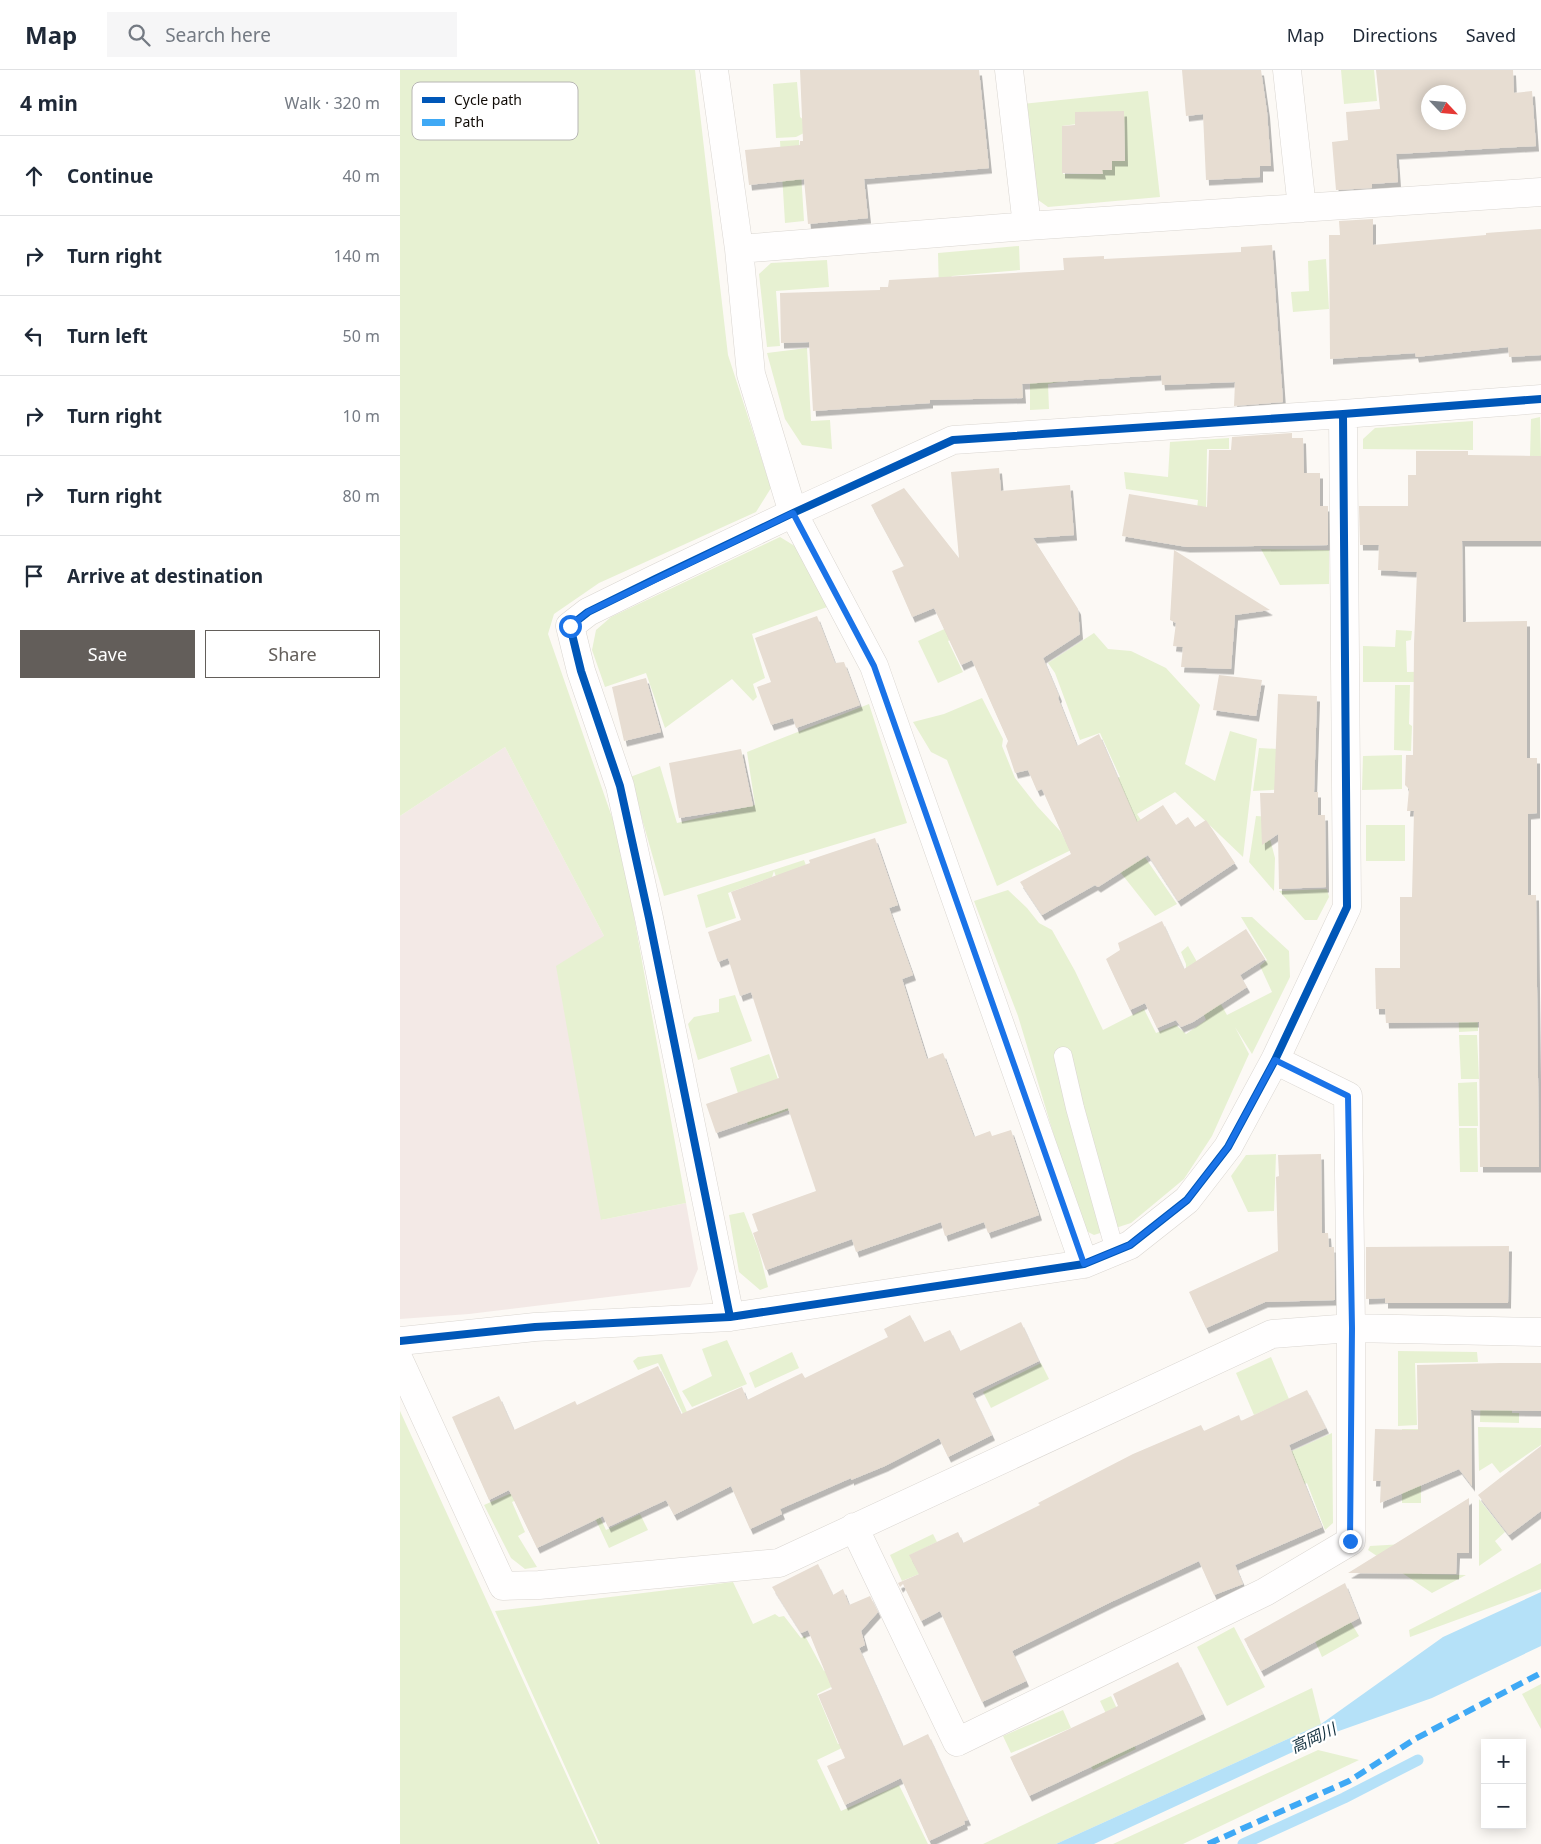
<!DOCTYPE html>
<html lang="en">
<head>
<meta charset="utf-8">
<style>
  :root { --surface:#fff; --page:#f6f6f7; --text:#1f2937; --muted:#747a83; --line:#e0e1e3; --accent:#635e5a }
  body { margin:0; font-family:"Noto Sans","Noto Sans JP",sans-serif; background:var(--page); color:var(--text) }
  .controls { position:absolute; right:15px; bottom:15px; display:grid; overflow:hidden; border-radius:0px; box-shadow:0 2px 12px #0003 }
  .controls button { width:45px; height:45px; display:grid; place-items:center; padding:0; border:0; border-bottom:1px solid var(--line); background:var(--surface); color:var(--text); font:25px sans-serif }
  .compass { position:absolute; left:1021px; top:15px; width:45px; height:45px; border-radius:50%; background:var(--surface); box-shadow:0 2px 12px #0003; rotate:116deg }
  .stop { position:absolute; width:15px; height:15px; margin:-11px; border:4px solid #1a73e8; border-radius:50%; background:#fff }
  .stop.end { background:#1a73e8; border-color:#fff; box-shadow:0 1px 5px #0008 }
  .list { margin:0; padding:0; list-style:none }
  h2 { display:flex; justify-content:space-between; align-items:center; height:65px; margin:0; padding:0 20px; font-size:21px }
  h2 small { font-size:16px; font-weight:400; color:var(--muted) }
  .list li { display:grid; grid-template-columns:32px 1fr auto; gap:15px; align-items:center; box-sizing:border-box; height:80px; padding:0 20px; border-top:1px solid var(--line) }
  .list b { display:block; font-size:19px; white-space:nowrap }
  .list em { font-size:16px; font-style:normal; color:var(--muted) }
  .actions { display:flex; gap:10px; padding:15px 20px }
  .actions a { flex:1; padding:11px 0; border:1px solid var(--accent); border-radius:0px; text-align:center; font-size:18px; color:var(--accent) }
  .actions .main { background:var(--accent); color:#fff }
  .icon { flex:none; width:28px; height:28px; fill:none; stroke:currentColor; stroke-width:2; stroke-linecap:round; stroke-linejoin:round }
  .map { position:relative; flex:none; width:1141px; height:1774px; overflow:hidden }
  header { display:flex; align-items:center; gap:30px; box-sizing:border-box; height:70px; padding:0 25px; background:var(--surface); border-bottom:1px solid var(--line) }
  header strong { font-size:24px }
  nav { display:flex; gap:28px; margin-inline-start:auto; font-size:18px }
  .search { width:350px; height:45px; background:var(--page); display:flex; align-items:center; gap:12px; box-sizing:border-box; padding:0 18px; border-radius:0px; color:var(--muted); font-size:19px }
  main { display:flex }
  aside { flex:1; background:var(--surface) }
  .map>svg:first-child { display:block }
  .commercial { fill:#f3e9e6 }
  .green { fill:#e7f1d2; fill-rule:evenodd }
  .water { fill:#b5e1f8 }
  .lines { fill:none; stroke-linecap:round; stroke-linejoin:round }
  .stream { stroke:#b5e1f8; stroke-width:11 }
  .building { fill:#e7ddd2; fill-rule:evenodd; filter:url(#shadow) }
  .service-casing { stroke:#dad6d1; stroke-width:19 }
  .minor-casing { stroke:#dad6d1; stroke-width:29 }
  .service { stroke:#fffefe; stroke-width:18 }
  .minor { stroke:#fffefe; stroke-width:28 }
  .quiet { stroke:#3fa9f5; stroke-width:6; stroke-dasharray:12 6; stroke-linecap:butt }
  .cycleway-casing { stroke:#fff; stroke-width:11 }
  .cycleway { stroke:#0057b8; stroke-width:8 }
  .route { stroke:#1a73e8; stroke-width:6 }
  .labels { text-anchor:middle; stroke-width:4.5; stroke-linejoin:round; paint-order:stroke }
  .water-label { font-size:16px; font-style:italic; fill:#112f3e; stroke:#fff }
  .key { fill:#fff; stroke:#b7b6b4; stroke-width:1 }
  .key-label { font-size:14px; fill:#100b06 }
</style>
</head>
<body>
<header>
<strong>Map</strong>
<div class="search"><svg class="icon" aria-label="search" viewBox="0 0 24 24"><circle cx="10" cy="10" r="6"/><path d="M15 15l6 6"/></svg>Search here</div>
<nav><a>Map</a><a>Directions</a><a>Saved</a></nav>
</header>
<main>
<aside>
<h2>4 min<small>Walk · 320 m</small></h2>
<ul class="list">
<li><svg class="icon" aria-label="ahead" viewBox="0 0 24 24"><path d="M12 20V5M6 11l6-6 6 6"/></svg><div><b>Continue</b></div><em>40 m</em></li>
<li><svg class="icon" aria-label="right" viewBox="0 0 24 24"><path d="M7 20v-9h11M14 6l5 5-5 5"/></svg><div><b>Turn right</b></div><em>140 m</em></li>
<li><svg class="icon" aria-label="left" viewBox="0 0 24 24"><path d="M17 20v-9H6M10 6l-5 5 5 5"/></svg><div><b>Turn left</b></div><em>50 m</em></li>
<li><svg class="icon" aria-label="right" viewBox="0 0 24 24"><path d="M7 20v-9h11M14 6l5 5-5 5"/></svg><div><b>Turn right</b></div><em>10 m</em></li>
<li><svg class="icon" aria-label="right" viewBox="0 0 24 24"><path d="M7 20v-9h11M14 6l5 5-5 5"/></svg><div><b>Turn right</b></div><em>80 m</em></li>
<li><svg class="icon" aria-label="arrive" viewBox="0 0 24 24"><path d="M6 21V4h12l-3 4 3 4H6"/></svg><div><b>Arrive at destination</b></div></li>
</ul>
<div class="actions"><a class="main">Save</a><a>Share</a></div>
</aside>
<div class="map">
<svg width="1141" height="1774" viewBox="0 0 1141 1774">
  <defs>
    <filter id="shadow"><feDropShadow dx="3" dy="5.5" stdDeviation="0" flood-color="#0004"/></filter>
  </defs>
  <rect width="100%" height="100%" fill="#fcf9f5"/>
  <path class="commercial" d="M105,677L204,866L201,1150L286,1133L298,1199L290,1217L69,1244L0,1249V746Z"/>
  <path class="green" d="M0,0H295L328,285L371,418L356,442L199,513L154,544L148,564L220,770L286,1133L201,1150L156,896L204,866L105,677L0,746Z
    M941,0H974L977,31L944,34Z
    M397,12L400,47L405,51L408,61L396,67L376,68L373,14Z
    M748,21L760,127L648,137L634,127L622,34ZM724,50L725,90L712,91L702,100V104H663L662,56L699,51Z
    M399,70L404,151L385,153L380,71Z
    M619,176L620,200L552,206L539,222L538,183Z
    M926,189L929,239L893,242L891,222L909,221L908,191Z
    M427,190L429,217L376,221L380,276L367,277L359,204L371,193Z
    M407,278L411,351L430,350L432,379L402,375L385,349L367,283Z
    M630,281L669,310L648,314L649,339L630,340Z
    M1140,347L1141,386H1130L1131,349Z
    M1073,351V380L963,379V369L975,358Z
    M829,368V379H807L806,441L794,463L798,430L726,419L724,402L768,407L770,372Z
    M380,467L398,478L427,537L352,564L365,608L353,614L357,627L353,631L332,609L265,658L246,603L205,617L192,580L196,560L211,547Z
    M861,479L929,480V514L880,515Z
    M551,556L556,567L548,571L563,602L538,613L518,571Z
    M996,560L1012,561L1011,570L1006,571L1007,602L1056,601L1057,612H963V576L995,577Z
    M694,563L708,579L731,581L766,598L800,635L785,694L815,711L830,661L857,669L843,787L775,722L737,744L743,753L731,767L777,834L755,846L694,769L597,816L547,690L531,682L513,652L544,644L582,628L603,669L602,676L615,708L637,736L661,762L665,770L702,752V715L720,707L700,663L680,670L655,603L648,593Z
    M995,615H1010L1009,654L1012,656L1011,681L994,680Z
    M469,634L507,753L264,826L230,707L260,696L277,753L355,735L347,682Z
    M859,678L897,680L887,719L853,721Z
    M1002,685V719L962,720L963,686Z
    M856,746L871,747L870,769L875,788L874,821L849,792Z
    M966,755H1005V791H966Z
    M404,790L429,858L398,869L374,801L372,807L328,823L336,848L306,858L297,825Z
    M927,819L929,827L917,850H905L879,821Z
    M608,820L627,838L639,853L652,860L675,901L703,960L744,939L756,963L776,955L786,964L806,950L786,899V894L781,882L788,876L827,945L872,922L860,896L867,890L841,847H852L889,881L890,907L852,984L835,957L849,984L812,1066L784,1109L731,1153L694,1165L682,1159L618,946L574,831Z
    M1058,918H1077L1078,961L1059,962Z
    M335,925L352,971L298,990L288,954L294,947L319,942V929Z
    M1059,965H1077L1079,1009H1061Z
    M369,984L389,1040L348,1055L330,998Z
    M1077,1012L1078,1056H1059L1058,1013Z
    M1059,1058H1077L1078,1102H1060Z
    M876,1084L874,1141L848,1142L831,1106L846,1085Z
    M344,1142L359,1181L368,1217L360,1220L339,1202L329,1145Z
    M327,1270L347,1314L292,1337L282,1321L312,1306L302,1279Z
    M998,1281L1077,1282L1078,1292L1015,1293L1017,1355L998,1356Z
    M392,1282L399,1298L355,1318L349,1303Z
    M262,1284L287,1342L283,1344L258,1293L238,1300L233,1291L238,1287Z
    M871,1287L889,1329L854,1345L836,1303Z
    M641,1293L649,1309L591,1338L583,1322Z
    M1081,1315H1112V1343H1119V1353L1080,1352Z
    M0,1341L198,1774H0Z
    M1078,1357L1141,1358V1375L1100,1403L1092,1393L1079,1401Z
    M1002,1359H1021V1433H1002Z
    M932,1363L933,1453L925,1460L907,1413L852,1439L839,1405Z
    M173,1401L181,1406L206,1460L240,1444L248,1460L209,1478Z
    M140,1411L143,1418L112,1432L125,1462L118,1466L137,1497L125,1499L111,1488L84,1435Z
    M1079,1429L1105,1462L1095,1471L1102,1480L1079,1496Z
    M533,1464L537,1472L510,1485L519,1504L502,1511L490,1485Z
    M1021,1473L1022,1504L1066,1505L1032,1523L968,1480L970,1476Z
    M1141,1493V1519L1010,1567L1009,1560Z
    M333,1512L353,1554L375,1544L379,1547L384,1546L401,1568L405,1566L424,1601L458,1586L464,1601L417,1624L438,1674L441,1673L444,1677L417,1690L441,1741L499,1715L528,1774H200L95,1541Z
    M943,1539L959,1566L922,1587L910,1559Z
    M834,1557L865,1617L827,1636L797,1577Z
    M1141,1614V1659L1122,1624Z
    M912,1618L921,1654L656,1774H583Z
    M711,1626L736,1679L693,1700L678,1668L710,1652L700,1631Z
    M663,1640L671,1658L611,1683L603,1666Z
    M918,1680L959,1690L783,1774H713Z"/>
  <path class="water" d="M1141,1522V1576L1032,1628L936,1662L694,1774H656L921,1654L1043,1567Z"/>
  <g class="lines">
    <path class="stream" d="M843,1774L944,1728L1018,1690"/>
  </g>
  <path class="building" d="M400,0H579L589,98L464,109L468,148L408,154L404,109L349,115L345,80L400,75V71H403Z
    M782,0H861L867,42L871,96H860V107L806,110L803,44L786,46Z
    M976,0H1113L1114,23L1132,21L1136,76L996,84L998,112L972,114V118L936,120L932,72L948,70L946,42L980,39ZM1028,22H1058V52H1028Z
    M724,41L725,91H712V100H702L703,104L662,103V56L675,55V42Z
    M973,149V175L1086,165V163L1141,159V285L1109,287L1108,277L1016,287L1015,283L930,289L929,165H940L939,151Z
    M872,175L883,332L834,336L835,312L762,315L761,305L622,314L623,328L530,330V333L413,341L409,272L381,273L380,223L480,220V217H488L489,210L664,200L663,188L704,186V189L841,182V177Z
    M892,363V368H903L904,403H920V436H928V475L787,477L722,466L729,424L807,437L809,380H831L832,367Z
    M1016,381H1068V385L1141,386V471H1062L1063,552L1127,551V688H1137V743L1128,744V825H1136L1139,1097H1080L1079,952L986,953L985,939H976L975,898H1000V827H1012L1014,741H1007L1009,719L1005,715L1006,685H1013L1014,574L1017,502L978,500L979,475H960L959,436H1008V405H1016Z
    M599,398L601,421L670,415L674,465L633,468L678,539L680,564L643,588L659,626L658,628L677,676L699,664L737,752L763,735L776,755L788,747L795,757L806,750L835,793L778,831L748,785L698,817L695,815L642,845L620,812L671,784L642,719L637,721L628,700L615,703L606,676L608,671L572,590L561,595L534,538L512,547L492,501L504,496L471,435L504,418L559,488L551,402Z
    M774,480L870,540L835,545L831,599L781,597L783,577L773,576L776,553L770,550Z
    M417,546L435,593L444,592L460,635L396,658L393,648L371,655L357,617L371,612L355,568Z
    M819,605L862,610L856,646L813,640Z
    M246,608L261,662L224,671L212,617Z
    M878,624L917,626L914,722H918V745H925L926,817L879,819L878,764L862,775L860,723H874Z
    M341,679L353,736L279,748L269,693Z
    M475,768L498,835L489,838L513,905L502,909L527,989L543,983L574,1067L590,1061L592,1066L611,1060L639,1145L588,1163L584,1152L545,1166L541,1152L456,1182L452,1169L366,1200L353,1163L358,1161L352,1144L416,1121L388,1038L316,1063L306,1034L379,1008L351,922L340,926L328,888L318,892L308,862L341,850L331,822L410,793L409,790Z
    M762,851L784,899L846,859L865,889L840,905L847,917L793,952L781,957L776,950L757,958L745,933L730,940L706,889L720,880L718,873Z
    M921,1084L922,1163H928L929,1177H934L935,1230L865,1232L806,1258L789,1222L878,1181L876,1107L879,1106L878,1085Z
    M1109,1176L1108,1233H985V1228L966,1229V1177Z
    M510,1245L524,1272L550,1260L560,1281L621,1252L639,1291L572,1323L592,1365L548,1387L539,1368L485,1396L451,1410V1408L380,1439L382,1444L350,1459L331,1416L274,1445L266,1430L208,1457L203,1446L137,1478L109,1420L89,1430L52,1347L99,1326L114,1360L175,1331L177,1335L258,1296L281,1344L342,1317L347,1330L402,1303L405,1308L488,1267L484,1259Z
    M1100,1293H1141V1341L1071,1340L1072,1416L1059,1399L980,1433L981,1411H973L975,1359L1018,1360L1017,1295Z
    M907,1320L926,1358L889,1375L922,1457L835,1495L843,1514L814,1525L799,1491L711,1532L612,1581L626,1611L582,1632L540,1541L521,1551L503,1514L500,1517L498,1513L519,1504L509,1485L558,1462L563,1473L640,1435L638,1433L733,1384L801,1355L804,1361L839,1345L841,1351Z
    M1141,1376V1441L1109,1465L1078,1425Z
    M1069,1428V1483H1057L1056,1504L948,1503Z
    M418,1494L433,1525L443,1519L449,1535L470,1526L478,1542L461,1561L465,1575L459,1578L503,1676L528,1664L568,1750L564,1751L565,1754L529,1771L501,1708L445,1735L427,1696L445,1688L418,1625L432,1619L408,1560L401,1563L372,1517Z
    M945,1513L959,1548L861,1601L844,1569Z
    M778,1592L803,1644L629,1726L610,1687L718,1636L713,1624Z"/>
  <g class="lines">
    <defs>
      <path id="service" d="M663,986L675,1038L715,1181"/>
      <path id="minor" d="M314,0L339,179L351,304L393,443L474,596L684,1194
        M609,0L627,156
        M887,0L902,138
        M339,179L627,156L1141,122
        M330,1247L249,848L220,716L181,601L170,556L188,542L255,509L393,443L553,370L943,344L1141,329
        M0,1271L135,1257L330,1247L684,1194L730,1175L787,1130L828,1077L875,990L947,837L943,344
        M0,1292L103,1516L139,1515L379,1493L872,1264L951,1258L1141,1262
        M454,1457L557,1672L865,1522L951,1471V1258L948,1026L875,990"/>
    </defs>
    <use href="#service" class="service-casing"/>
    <use href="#minor" class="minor-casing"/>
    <use href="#service" class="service"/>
    <use href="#minor" class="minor"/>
    <path class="quiet" d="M808,1774L949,1711L1015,1669L1141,1603"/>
    <defs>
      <path id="cycleway" d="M330,1247L249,848L220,716L181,601L170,556L188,542L255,509L393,443L553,370L943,344L1141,329
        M0,1271L135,1257L330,1247L684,1194L730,1175L787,1130L828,1077L875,990L947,837L943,344"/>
    </defs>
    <use href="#cycleway" class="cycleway-casing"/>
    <use href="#cycleway" class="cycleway"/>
  </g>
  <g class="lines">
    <path class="route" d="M170,556L188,542L393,443L474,596L684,1194L730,1175L787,1130L828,1077L875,990L948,1026L952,1258L950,1471"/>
  </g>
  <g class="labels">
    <g class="water-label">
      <text transform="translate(913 1668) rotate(-25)" y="6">高岡川</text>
    </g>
  </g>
  <rect x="12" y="12" width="166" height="58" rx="8" class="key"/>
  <rect x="22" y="27" width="23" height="6" fill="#0057b8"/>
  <rect x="22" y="49" width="23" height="7" fill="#3fa9f5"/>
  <g class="key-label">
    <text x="54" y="35">Cycle path</text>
    <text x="54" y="57">Path</text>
  </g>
</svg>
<div class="controls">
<button>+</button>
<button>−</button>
</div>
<svg class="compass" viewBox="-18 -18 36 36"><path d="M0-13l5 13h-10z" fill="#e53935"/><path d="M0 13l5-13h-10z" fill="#747a83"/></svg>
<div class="stop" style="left:170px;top:556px"></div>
<div class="stop end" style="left:950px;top:1471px"></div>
</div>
</main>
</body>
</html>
